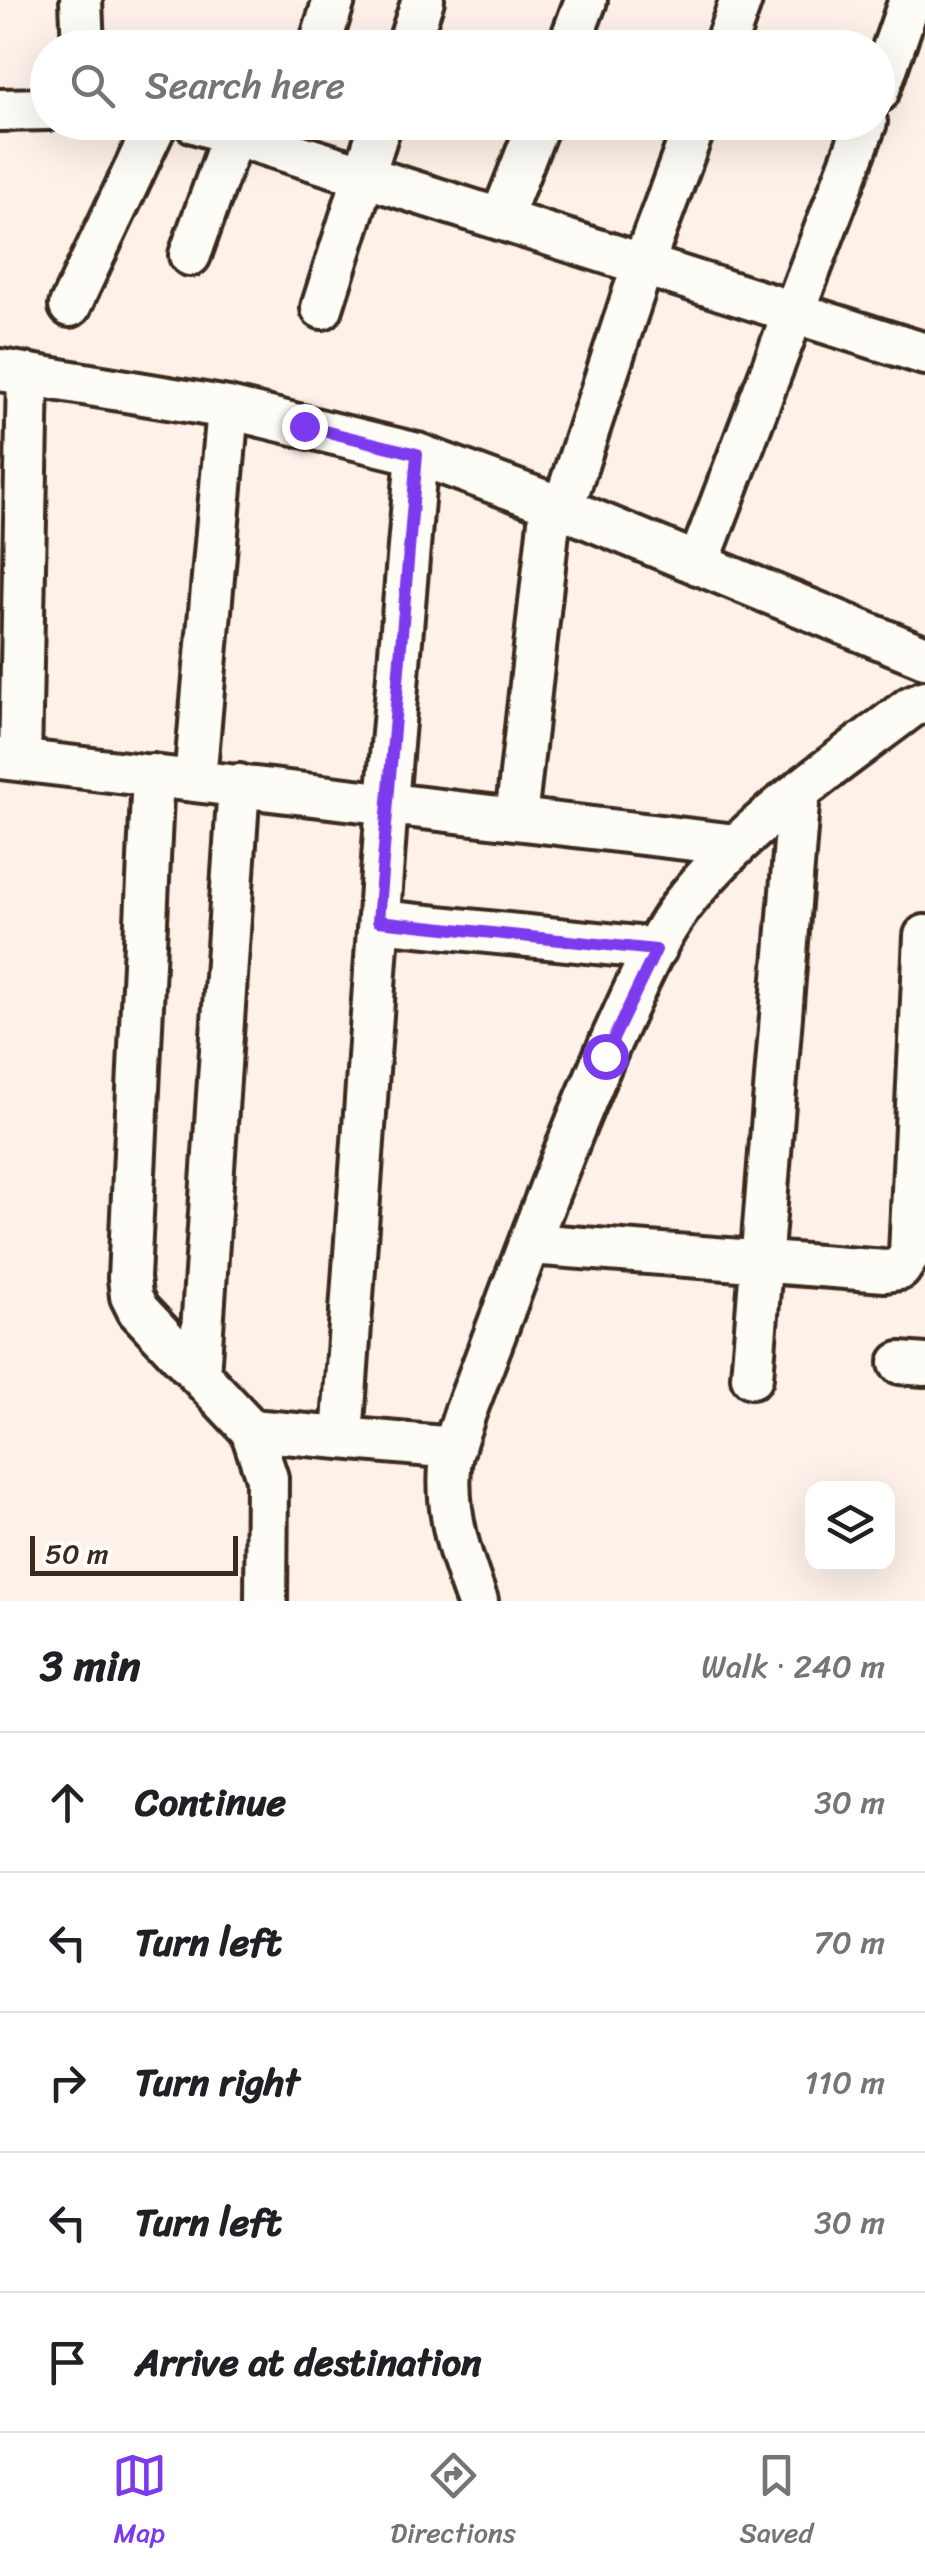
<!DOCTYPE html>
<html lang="en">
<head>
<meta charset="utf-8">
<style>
  :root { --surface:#fff; --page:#f6f6f6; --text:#202124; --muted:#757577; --line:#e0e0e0; --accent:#7c3aed }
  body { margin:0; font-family:Sriracha,sans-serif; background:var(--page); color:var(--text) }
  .controls { position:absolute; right:30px; bottom:30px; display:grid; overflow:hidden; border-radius:20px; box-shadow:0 10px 40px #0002 }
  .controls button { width:90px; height:90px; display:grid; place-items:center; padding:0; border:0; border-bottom:2px solid var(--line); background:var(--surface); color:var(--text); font:50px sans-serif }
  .scale { position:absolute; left:30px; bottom:25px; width:208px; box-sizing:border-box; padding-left:10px; border:5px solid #3b2a1e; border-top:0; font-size:28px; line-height:35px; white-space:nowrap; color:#3b2a1e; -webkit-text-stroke:8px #fdfcf7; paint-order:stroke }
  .stop { position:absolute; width:30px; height:30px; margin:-22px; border:8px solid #7c3aed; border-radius:50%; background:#fff }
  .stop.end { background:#7c3aed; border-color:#fff; box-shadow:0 2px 10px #0008 }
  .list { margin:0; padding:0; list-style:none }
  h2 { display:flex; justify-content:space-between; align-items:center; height:130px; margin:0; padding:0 40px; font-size:42px }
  h2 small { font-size:32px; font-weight:400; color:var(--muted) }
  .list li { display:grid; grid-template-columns:65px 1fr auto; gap:30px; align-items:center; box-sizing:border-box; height:140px; padding:0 40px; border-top:2px solid var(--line) }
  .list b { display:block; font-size:38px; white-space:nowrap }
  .list em { font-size:32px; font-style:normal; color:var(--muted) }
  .icon { flex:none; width:55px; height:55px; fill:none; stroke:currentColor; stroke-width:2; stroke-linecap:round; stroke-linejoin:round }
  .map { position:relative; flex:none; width:925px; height:1601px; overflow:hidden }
  .search { position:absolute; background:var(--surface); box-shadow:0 10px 40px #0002; left:30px; right:30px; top:30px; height:110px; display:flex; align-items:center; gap:25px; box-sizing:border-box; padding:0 35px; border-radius:55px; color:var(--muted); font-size:38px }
  .sheet { height:830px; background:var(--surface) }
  nav { display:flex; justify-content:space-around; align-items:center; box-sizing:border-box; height:140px; border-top:2px solid var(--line); background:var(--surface); font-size:28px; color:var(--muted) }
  nav a { display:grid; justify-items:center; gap:5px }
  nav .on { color:var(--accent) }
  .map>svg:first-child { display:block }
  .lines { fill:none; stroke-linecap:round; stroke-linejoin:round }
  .minor-casing { stroke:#3b2a1e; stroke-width:48 }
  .minor { stroke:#fdfcf7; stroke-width:40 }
  .route { stroke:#7c3aed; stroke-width:12 }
</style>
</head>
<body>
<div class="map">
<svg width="925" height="1601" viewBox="0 0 925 1601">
  <rect width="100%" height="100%" fill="#fdf1e9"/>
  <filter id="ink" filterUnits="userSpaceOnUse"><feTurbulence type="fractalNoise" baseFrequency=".01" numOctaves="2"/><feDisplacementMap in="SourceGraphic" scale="20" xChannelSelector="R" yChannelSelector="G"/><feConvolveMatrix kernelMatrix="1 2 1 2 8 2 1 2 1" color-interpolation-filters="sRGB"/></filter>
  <g filter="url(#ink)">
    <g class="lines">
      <defs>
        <path id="minor" d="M81,0L83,48
          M319,48L334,0
          M407,48L423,0
          M568,48L586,0
          M724,48L741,0
          M878,92L910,0
          M0,110L48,109
          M194,122L925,354
          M501,219L539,122
          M190,255L233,135
          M70,306L157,122
          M322,308L381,122
          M0,370L228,408L417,454L563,508L925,657
          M563,508L642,267L696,122
          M698,564L866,122
          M0,758L736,845
          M20,760L28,375
          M153,775L129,1278L131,1296L138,1310L251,1430L267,1478L266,1601
          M195,780L228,408
          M516,819L551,504
          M379,921L656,949
          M530,1244L885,1271L900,1269L910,1254L925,936
          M900,1363L925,1365
          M199,1375L239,785
          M752,1377L799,792
          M251,1430L454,1448
          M342,1438L387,803L417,454
          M477,1601C461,1558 446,1515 450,1467C451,1449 460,1430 465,1413C513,1288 558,1161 612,1039C633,994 653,944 682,905C744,825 831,768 911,707L925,701"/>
      </defs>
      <use href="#minor" class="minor-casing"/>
      <use href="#minor" class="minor"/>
    </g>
  </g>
  <g class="lines" filter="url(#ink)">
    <path class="route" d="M304,426L417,454L378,921L656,950L605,1056"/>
  </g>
</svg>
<div class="controls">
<button><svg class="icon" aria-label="layers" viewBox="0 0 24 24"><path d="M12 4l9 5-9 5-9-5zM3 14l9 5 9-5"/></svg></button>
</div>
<div class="scale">50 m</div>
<div class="stop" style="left:605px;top:1056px"></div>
<div class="stop end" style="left:304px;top:426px"></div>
<div class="search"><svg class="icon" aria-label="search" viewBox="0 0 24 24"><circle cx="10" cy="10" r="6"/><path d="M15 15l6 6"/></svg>Search here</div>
</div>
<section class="sheet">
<h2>3 min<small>Walk · 240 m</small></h2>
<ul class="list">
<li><svg class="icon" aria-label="ahead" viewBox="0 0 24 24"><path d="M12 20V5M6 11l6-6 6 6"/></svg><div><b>Continue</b></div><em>30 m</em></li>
<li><svg class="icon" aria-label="left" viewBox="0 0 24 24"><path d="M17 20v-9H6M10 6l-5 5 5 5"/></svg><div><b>Turn left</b></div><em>70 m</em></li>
<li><svg class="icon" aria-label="right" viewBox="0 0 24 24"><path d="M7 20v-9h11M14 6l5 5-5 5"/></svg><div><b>Turn right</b></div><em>110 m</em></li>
<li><svg class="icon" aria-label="left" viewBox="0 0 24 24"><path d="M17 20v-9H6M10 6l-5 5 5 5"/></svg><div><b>Turn left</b></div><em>30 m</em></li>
<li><svg class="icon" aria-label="arrive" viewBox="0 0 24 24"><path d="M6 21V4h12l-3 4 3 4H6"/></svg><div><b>Arrive at destination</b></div></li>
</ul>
</section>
<nav>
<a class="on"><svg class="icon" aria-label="map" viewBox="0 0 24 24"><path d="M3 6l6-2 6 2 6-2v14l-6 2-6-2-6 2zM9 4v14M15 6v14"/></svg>Map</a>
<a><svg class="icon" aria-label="directions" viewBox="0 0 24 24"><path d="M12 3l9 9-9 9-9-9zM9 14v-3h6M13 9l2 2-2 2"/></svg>Directions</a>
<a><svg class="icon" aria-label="saved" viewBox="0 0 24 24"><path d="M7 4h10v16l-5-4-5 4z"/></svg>Saved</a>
</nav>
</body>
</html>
